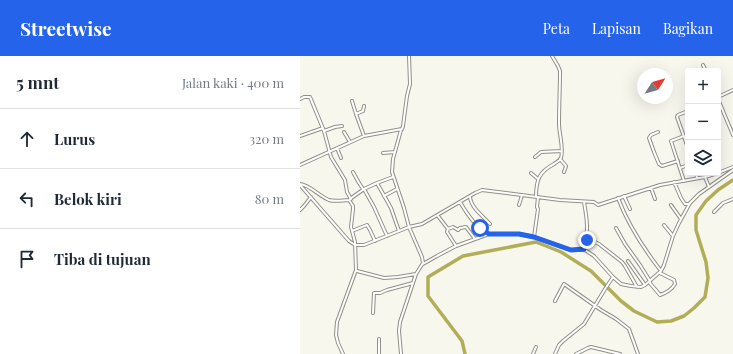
<!DOCTYPE html>
<html lang="id">
<head>
<meta charset="utf-8">
<style>
  :root { --surface:#fff; --page:#f2f2f3; --text:#1f2937; --muted:#747a83; --line:#e0e1e3; --accent:#2563eb }
  body { margin:0; font-family:"Playfair Display",serif; background:var(--page); color:var(--text) }
  .controls { position:absolute; right:12px; top:12px; display:grid; overflow:hidden; border-radius:4px; box-shadow:0 4px 16px #0002 }
  .controls button { width:36px; height:36px; display:grid; place-items:center; padding:0; border:0; border-bottom:1px solid var(--line); background:var(--surface); color:var(--text); font:20px sans-serif }
  .compass { position:absolute; left:337px; top:12px; width:36px; height:36px; border-radius:50%; background:var(--surface); box-shadow:0 4px 16px #0002; rotate:54deg }
  .stop { position:absolute; width:12px; height:12px; margin:-9px; border:3px solid #2563eb; border-radius:50%; background:#fff }
  .stop.end { background:#2563eb; border-color:#fff; box-shadow:0 1px 4px #0008 }
  .list { margin:0; padding:0; list-style:none }
  h2 { display:flex; justify-content:space-between; align-items:center; height:52px; margin:0; padding:0 16px; font-size:17px }
  h2 small { font-size:13px; font-weight:400; color:var(--muted) }
  .list li { display:grid; grid-template-columns:26px 1fr auto; gap:12px; align-items:center; box-sizing:border-box; height:60px; padding:0 16px; border-top:1px solid var(--line) }
  .list b { display:block; font-size:15px; white-space:nowrap }
  .list em { font-size:13px; font-style:normal; color:var(--muted) }
  .icon { flex:none; width:22px; height:22px; fill:none; stroke:currentColor; stroke-width:2; stroke-linecap:round; stroke-linejoin:round }
  .map { position:relative; flex:none; width:433px; height:298px; overflow:hidden }
  header { display:flex; align-items:center; gap:24px; box-sizing:border-box; height:56px; padding:0 20px; background:var(--accent); color:#fff }
  header strong { font-size:19px }
  nav { display:flex; gap:22px; margin-inline-start:auto; font-size:14px }
  main { display:flex }
  aside { flex:1; background:var(--surface) }
  .map>svg:first-child { display:block }
  .lines { fill:none; stroke-linecap:round; stroke-linejoin:round }
  .river { stroke:#b2ad57; stroke-width:3.5 }
  .minor-casing { stroke:#909088; stroke-width:4 }
  .minor { stroke:#fff; stroke-width:2 }
  .route { stroke:#2563eb; stroke-width:5 }
</style>
</head>
<body>
<header>
<strong>Streetwise</strong>
<nav><a>Peta</a><a>Lapisan</a><a>Bagikan</a></nav>
</header>
<main>
<aside>
<h2>5 mnt<small>Jalan kaki · 400 m</small></h2>
<ul class="list">
<li><svg class="icon" aria-label="ahead" viewBox="0 0 24 24"><path d="M12 20V5M6 11l6-6 6 6"/></svg><div><b>Lurus</b></div><em>320 m</em></li>
<li><svg class="icon" aria-label="left" viewBox="0 0 24 24"><path d="M17 20v-9H6M10 6l-5 5 5 5"/></svg><div><b>Belok kiri</b></div><em>80 m</em></li>
<li><svg class="icon" aria-label="arrive" viewBox="0 0 24 24"><path d="M6 21V4h12l-3 4 3 4H6"/></svg><div><b>Tiba di tujuan</b></div></li>
</ul>
</aside>
<div class="map">
<svg width="433" height="298" viewBox="0 0 433 298">
  <rect width="100%" height="100%" fill="#f7f7ee"/>
  <g class="lines">
    <path class="river" d="M165,298L162,285L128,240V221L163,200L236,186L261,196L291,215L321,245L334,255L357,266L371,265L384,260L394,252L405,241L408,222L406,206L396,174V159L406,145L418,134L433,124"/>
    <defs>
      <path id="minor" d="M403,9L406,15
        M418,41L433,34
        M0,43L4,41H10L24,75L31,101L45,124L47,136L51,143
        M418,43L433,79
        M52,45L56,58
        M388,55L378,59L377,61L388,92
        M24,75L35,71L42,70
        M44,76L50,86
        M358,76L351,79L349,82L354,96L359,108L362,110L378,105
        M0,80L23,72
        M64,80L56,58L63,55L64,50
        M37,92L41,102
        M83,97L95,96
        M235,101L241,96L261,95
        M260,103L266,110L264,116
        M0,109L64,80L102,73L103,70L107,40L110,28L109,0
        M380,112L388,109
        M53,116L59,127L63,133
        M231,117L238,123
        M396,117L397,122
        M418,117L433,111
        M405,121L409,131
        M384,125L371,85L384,80
        M374,126L381,142L385,148H389
        M77,127L91,152L99,175
        M0,128C10,129 19,140 29,144C36,146 43,144 49,144L53,150V153L51,171L55,186L56,214L37,266L36,279L38,287L43,298
        M0,129L49,185L55,189H64L109,171L122,168L175,137L182,134L260,144L294,146L298,149L360,129L405,121L418,117
        M351,132L355,143
        M64,133L74,151L87,180
        M84,140L97,133
        M170,140C170,151 183,160 190,168
        M324,140L330,153
        M236,141C236,124 239,116 254,108C256,106 260,105 261,102C264,92 259,78 259,68C259,50 260,33 260,15L258,10L252,0
        M318,142C328,169 344,193 361,215
        M50,143L64,133L77,127L93,121
        M160,146C167,158 176,172 188,178
        M284,146C287,163 289,176 284,193
        M219,149L222,139
        M371,149L381,163
        M0,154L4,150L11,141
        M414,156L423,147L433,143
        M138,160L148,173L153,171L158,174L160,172L166,171L175,183
        M364,169L373,180
        M316,172L325,188L340,209L350,225
        M148,173L147,176L156,190
        M52,175L67,169L70,174L75,185
        M234,181L238,153L237,151L238,141
        M287,184L293,185L299,188L322,206L325,210L337,231
        M328,205L345,229
        M123,208L137,200L156,190L189,178H219L234,181L271,194H285L294,200L313,221L321,228L331,230L341,231L345,229L361,215L364,209L373,180L379,167L390,147L399,138L433,114
        M57,215L84,222L98,221L116,218
        M349,226L360,239C366,237 372,233 375,228L374,224L360,217
        M255,245L264,228L301,254L316,263L329,273L338,298
        M73,257L74,237H80L87,234L113,227
        M79,298V283
        M101,298L99,275L100,266L116,218L123,207L122,201L109,171L104,152L92,116L93,103L101,74
        M233,298L236,291
        M255,298L259,289L263,285L284,268L305,233L313,221
        M276,298L288,292L291,291L320,298"/>
    </defs>
    <use href="#minor" class="minor-casing"/>
    <use href="#minor" class="minor"/>
  </g>
  <g class="lines">
    <path class="route" d="M180,172L189,178H219L234,181L271,194L284,193L287,184"/>
  </g>
</svg>
<div class="controls">
<button>+</button>
<button>−</button>
<button><svg class="icon" aria-label="layers" viewBox="0 0 24 24"><path d="M12 4l9 5-9 5-9-5zM3 14l9 5 9-5"/></svg></button>
</div>
<svg class="compass" viewBox="-18 -18 36 36"><path d="M0-13l5 13h-10z" fill="#e53935"/><path d="M0 13l5-13h-10z" fill="#747a83"/></svg>
<div class="stop" style="left:180px;top:172px"></div>
<div class="stop end" style="left:287px;top:184px"></div>
</div>
</main>
</body>
</html>
